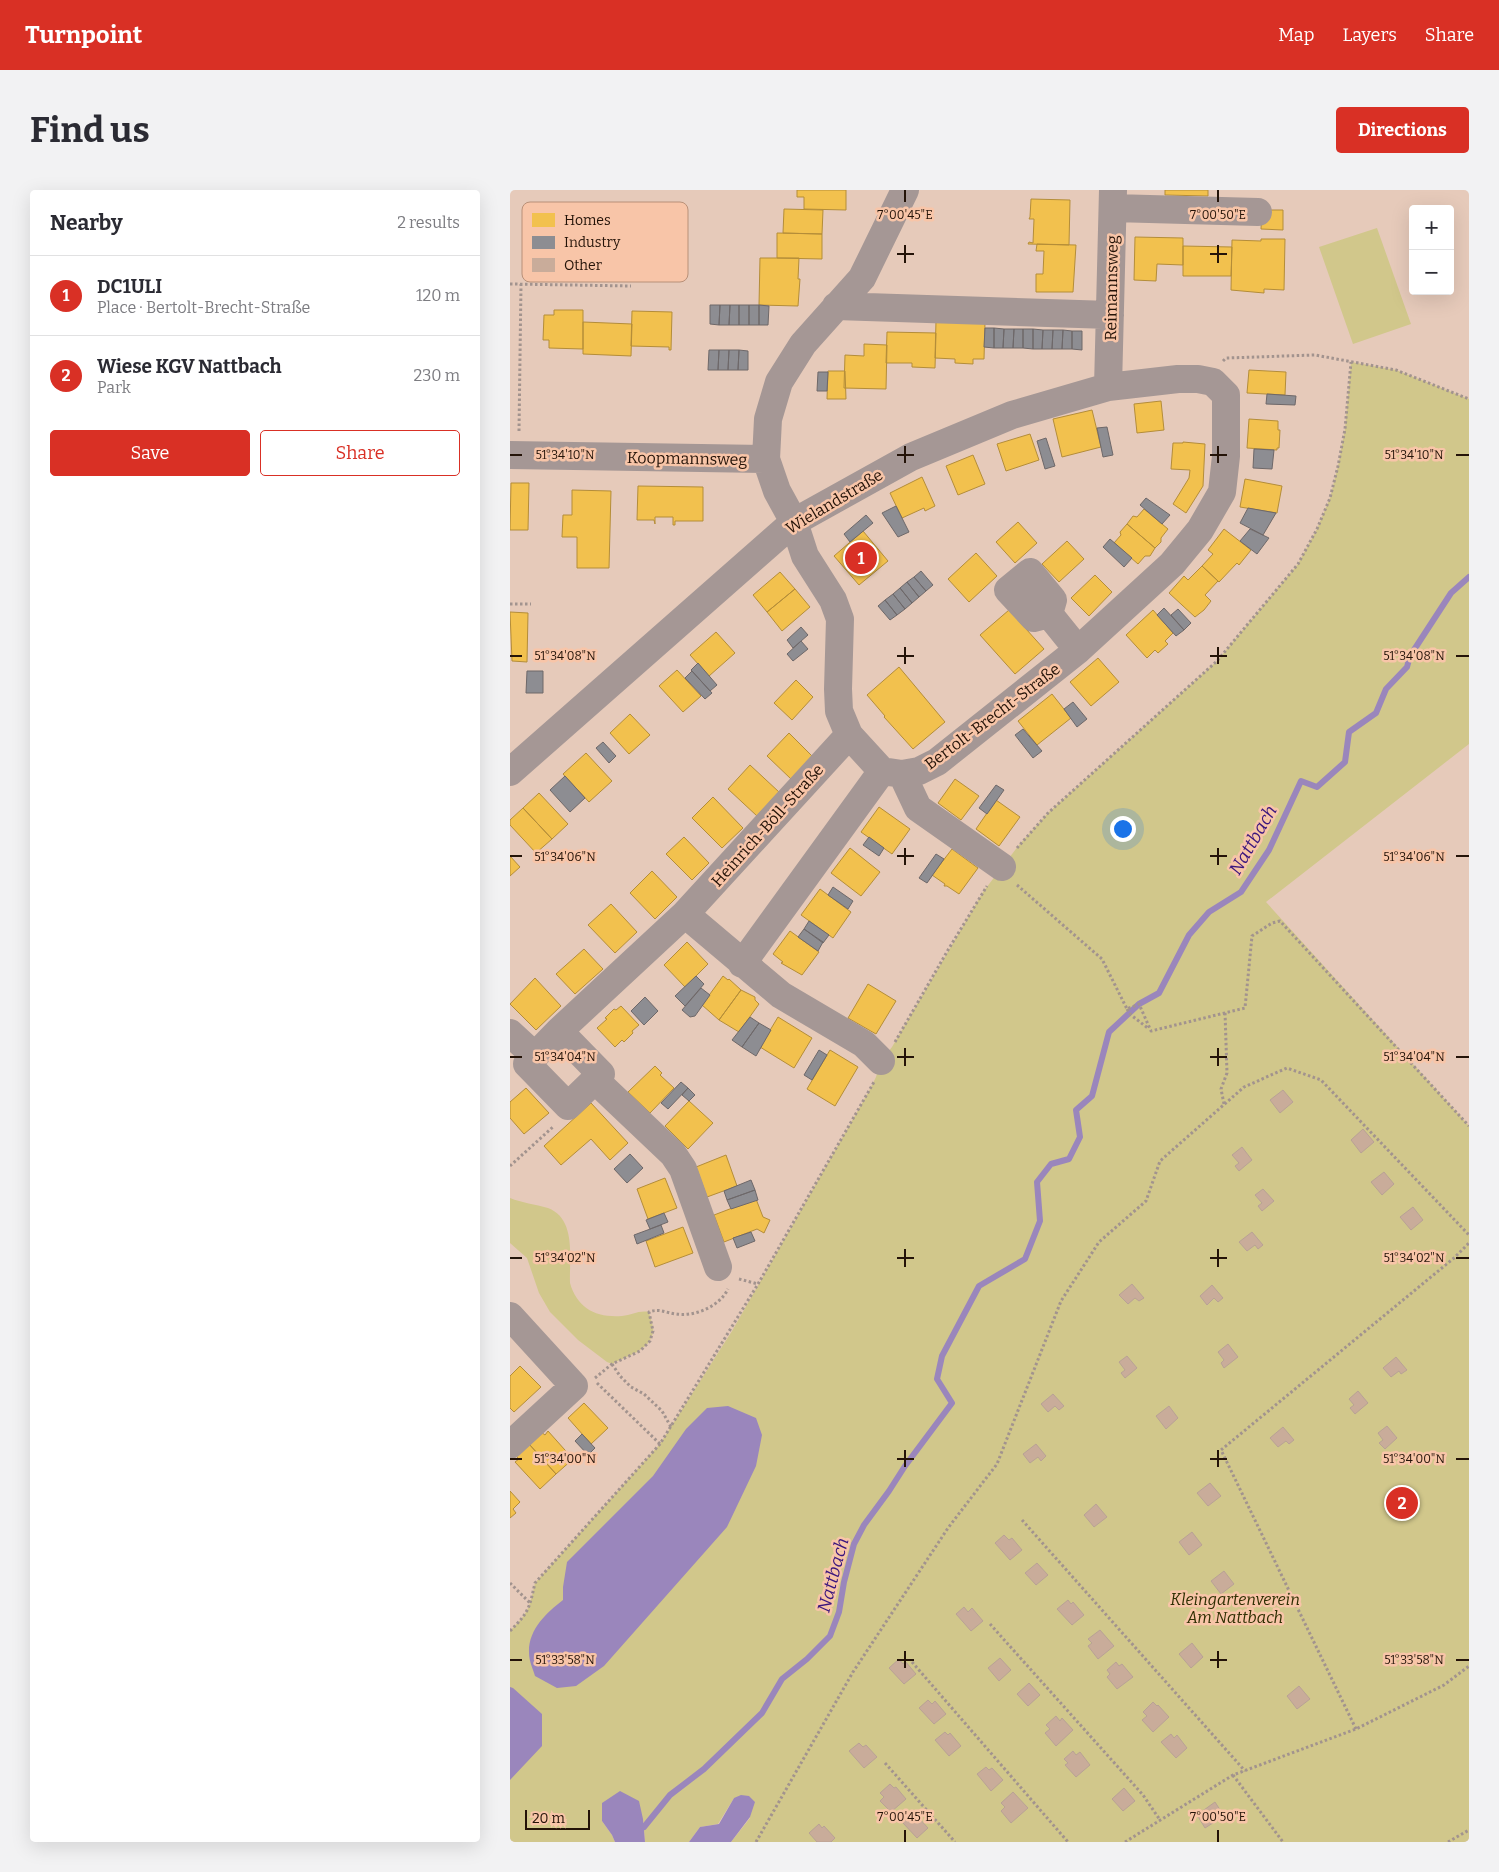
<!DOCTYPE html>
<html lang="en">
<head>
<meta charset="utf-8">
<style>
  :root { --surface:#fff; --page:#f2f2f3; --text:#2b2b33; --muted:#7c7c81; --line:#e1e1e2; --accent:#d93025 }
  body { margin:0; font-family:Bitter,serif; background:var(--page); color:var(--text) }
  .controls { position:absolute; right:15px; top:15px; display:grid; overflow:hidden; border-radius:5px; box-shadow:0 5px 20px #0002 }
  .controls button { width:45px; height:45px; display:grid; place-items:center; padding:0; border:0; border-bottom:1px solid var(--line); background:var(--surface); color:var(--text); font:25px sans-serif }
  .scale { position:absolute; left:15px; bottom:12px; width:65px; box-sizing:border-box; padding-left:5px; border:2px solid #241308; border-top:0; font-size:14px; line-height:18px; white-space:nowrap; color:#241308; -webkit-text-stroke:4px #f8c5a8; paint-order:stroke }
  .you { position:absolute; left:612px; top:638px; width:18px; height:18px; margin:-12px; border:4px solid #fff; border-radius:50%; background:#1a73e8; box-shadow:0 0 0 8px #1a73e833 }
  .badge { display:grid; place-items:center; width:32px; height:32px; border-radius:50%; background:var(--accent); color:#fff; font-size:16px; font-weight:700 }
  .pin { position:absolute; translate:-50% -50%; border:2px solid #fff; box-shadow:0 1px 5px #0006 }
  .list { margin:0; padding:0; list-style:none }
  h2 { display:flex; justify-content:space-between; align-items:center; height:65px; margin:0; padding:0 20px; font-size:21px }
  h2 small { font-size:16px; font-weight:400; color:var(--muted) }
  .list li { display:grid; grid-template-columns:32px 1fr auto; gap:15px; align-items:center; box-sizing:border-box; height:80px; padding:0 20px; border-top:1px solid var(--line) }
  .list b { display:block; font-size:19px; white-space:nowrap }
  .list p { margin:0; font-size:16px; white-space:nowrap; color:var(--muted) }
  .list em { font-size:16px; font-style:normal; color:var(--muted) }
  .actions { display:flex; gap:10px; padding:15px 20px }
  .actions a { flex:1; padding:11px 0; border:1px solid var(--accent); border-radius:5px; text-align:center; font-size:18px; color:var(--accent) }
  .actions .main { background:var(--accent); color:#fff }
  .map { position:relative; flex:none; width:959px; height:1652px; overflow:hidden; border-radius:5px }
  header { display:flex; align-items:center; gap:30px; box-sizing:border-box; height:70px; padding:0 25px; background:var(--accent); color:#fff }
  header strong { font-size:24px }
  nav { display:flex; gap:28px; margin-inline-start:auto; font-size:18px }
  .intro { display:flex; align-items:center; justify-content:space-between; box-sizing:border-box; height:120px; padding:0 30px }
  h1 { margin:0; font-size:35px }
  .button { padding:12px 22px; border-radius:5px; background:var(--accent); color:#fff; font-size:18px; font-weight:700 }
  main { display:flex; gap:30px; padding:0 30px }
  aside { flex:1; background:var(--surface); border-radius:5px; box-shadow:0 5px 20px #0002 }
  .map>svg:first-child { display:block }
  .green { fill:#d1c78b }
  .water { fill:#9a86bc }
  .homes { fill:#f2c14e; stroke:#b48d39 }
  .industry { fill:#8d8d92; stroke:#6e6869 }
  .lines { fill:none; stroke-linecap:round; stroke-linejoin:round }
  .stream { stroke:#9a86bc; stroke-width:6 }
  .building { fill:#c9ac9a; stroke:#b8a295 }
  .path { stroke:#a2938e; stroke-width:3; stroke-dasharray:2.5 2.5; stroke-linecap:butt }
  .minor { stroke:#a59795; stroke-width:28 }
  .ticks { fill:none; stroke:#241308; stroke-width:2 }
  .labels { text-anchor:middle; stroke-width:5; stroke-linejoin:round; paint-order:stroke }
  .street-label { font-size:16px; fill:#241308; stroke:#f8c5a8 }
  .park-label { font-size:16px; font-style:italic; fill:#2e2f02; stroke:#f8c5a8 }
  .water-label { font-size:18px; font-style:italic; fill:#3b167d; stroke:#f8c5a8 }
  .key { fill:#f8c5a8; stroke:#b89078; stroke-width:1 }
  .key-label { font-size:14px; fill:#241308 }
  .ticks-label { font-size:12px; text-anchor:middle; fill:#241308; stroke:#f8c5a8; stroke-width:5; stroke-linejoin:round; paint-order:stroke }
</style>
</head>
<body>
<header>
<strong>Turnpoint</strong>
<nav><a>Map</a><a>Layers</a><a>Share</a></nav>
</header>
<div class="intro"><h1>Find us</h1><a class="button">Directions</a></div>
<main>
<aside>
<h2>Nearby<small>2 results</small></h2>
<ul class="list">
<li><span class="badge">1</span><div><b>DC1ULI</b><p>Place · Bertolt-Brecht-Straße</p></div><em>120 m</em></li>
<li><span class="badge">2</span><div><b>Wiese KGV Nattbach</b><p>Park</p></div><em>230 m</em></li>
</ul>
<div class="actions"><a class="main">Save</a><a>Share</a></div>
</aside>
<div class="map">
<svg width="959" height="1652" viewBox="0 0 959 1652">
  <rect width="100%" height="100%" fill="#e6caba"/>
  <path class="green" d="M867,38L901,134L843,154L809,57Z
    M841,172L886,180L959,209V554L756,712L959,936V1652H221L240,1628L224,1608L208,1634L190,1637L179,1652H135L133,1629L92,1631L102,1645L105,1652H0V1441C19,1422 19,1419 25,1393L150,1254L222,1141L359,901L366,887L371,871L382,857L473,702L509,655L538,623L707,471L788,374L807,339L820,308L828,276L835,239Z
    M0,1008C12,1013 25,1014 38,1018C67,1029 59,1069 60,1093C67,1118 86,1128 112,1126C122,1125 129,1120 139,1122C140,1128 144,1136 143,1142C140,1161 116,1166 102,1174L97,1172L68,1150L40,1122L29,1103L17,1068L0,1053Z"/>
  <path class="water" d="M218,1216L246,1228L252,1245L246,1276L217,1337L94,1476L66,1496L47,1498L25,1486C23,1479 19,1471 19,1463C18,1440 36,1423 53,1410V1397L57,1372L143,1286L176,1239L197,1218Z
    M0,1497L3,1498L32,1524V1556L0,1590Z
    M110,1601L129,1611L133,1629L135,1652H105L102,1645L92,1631V1613Z
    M231,1605L239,1606L245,1612L240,1627L221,1652H179L190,1637L209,1634L224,1608Z"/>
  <path class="homes" d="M287,0H336V20L294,19V7H287Z
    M655,0H698V6L655,5Z
    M521,9L560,10L559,55L518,54L519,52L523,53L524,29H519L520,27Z
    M274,19L313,20L312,44L273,43Z
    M752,20H773V40L751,39Z
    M267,43L312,44V69L267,68Z
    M625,47L673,48V75L647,74L646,91L624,90Z
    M751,49H775L774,100L754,99V103L721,100L722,50L751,51Z
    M527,54L566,55L563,102H526V84H533L534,61H526Z
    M673,56L722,57L721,86H673Z
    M250,68H289L288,89H290L288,116L249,115Z
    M44,120H73V159L39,158V150H33L34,125H44Z
    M122,121L162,122L161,160H159V157L121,156Z
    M426,131L475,132L474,169H463V174L445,173V169L425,168Z
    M73,132L122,134L121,166L73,164Z
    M377,142L426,143L425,178L402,177V173H376Z
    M354,154L377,155L376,199L334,198L335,165L354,166Z
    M739,180L776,182L775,205L737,203Z
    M318,181H335L336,209H317Z
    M651,211L654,240L627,243L624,214Z
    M582,220L591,257L552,267L543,229Z
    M739,229L768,231V240H770L769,258H767V260L737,258Z
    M520,244L529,270L496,281L487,254Z
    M673,252L695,254L693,296L676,323L663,314L679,288L680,280L661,279L663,253H673Z
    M463,265L475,294L448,305L436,276Z
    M412,287L425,316L415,321L414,318L392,328L380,303Z
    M735,289L772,296L767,323L730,317Z
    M1,293H19L18,340H0Z
    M128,296L193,297V331H165V335H163V327H145V334L144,330H127Z
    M62,300L101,301L99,378H67V347H52L53,325H62Z
    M634,319L658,339L651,348V352L645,358L617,334L623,326L627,327Z
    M508,332L527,353L505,373L486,352Z
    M617,334L645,358L640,366H635L628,374L604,353L611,345L610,342Z
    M714,339L741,360L729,375L727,373L709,392L692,376L703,364L698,360Z
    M353,341L378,371L349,395L324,366Z
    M557,351L574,369L549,392L532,374Z
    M466,363L487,386L459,412L438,389Z
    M692,376L708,391L695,405L701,411L694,420L685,427L659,403L674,386L678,390Z
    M270,382L285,399L257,422L243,405Z
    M585,385L602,402L579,426L561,408Z
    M285,399L300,417L272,441L257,422Z
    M499,420L534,459L505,484L470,445Z
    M643,420L663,443L655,451L658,454L648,463L645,460L637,468L616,445Z
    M0,422L18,423L17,472L2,471Z
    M206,442L225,463L199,486L180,465Z
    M588,468L609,492L581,516L560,492Z
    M389,477L435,532L403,559L374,527L375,526L357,505Z
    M167,480L191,506L173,522L149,496Z
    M286,490L303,507L282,530L264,513Z
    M542,504L561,528L527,555L508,531Z
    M120,524L140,545L119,564L100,543Z
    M279,543L303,567L281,589L257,566Z
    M76,563L102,591L79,612L53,584Z
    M240,575L269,602L247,626L218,599Z
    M445,589L469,606L451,630L428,613Z
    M29,603L58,634L42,649L13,618Z
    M203,607L233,638L212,658L182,628Z
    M486,610L510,627L489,656L466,639Z
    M369,617L400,639L382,664L351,642Z
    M13,618L42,649L26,663L0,635V630Z
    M174,647L199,673L182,690L156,664Z
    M340,658L370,682L351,706L321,683Z
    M442,659L468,678L449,704L437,696H434L435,694L422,685Z
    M0,666L10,677L0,686Z
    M142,681L167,707L145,729L120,703Z
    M310,699L341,722L323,748L291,725Z
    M101,714L127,742L105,763L78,735Z
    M280,741L309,762L292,785L271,773L273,772L263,764Z
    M177,752L198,774L175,797L154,775Z
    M74,759L93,779L65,804L46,784Z
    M213,786L218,790L219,789L231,800L209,830L192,815Z
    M25,788L51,816L26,840L0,814Z
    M358,794L386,811L366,844L338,828Z
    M231,800L245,807V810L249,814L229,842L209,830Z
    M111,816L129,835L122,841L123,843L114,852L112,850L105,857L87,838L97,829L95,828L104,819L106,820Z
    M268,827L302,848L284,878L250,857Z
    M320,860L348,877L325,916L297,899Z
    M145,876L152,883L150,885L164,898L140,923L118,902Z
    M16,898L39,923L14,944L0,928V912Z
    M179,911L203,933L178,959L155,936Z
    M81,913L118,953L100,970L81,949L51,975L34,956Z
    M216,965L227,996L197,1007L186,977Z
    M155,988L167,1018L138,1029L127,999Z
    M246,1009L253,1027L260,1030L254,1043L247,1039L214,1052L204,1025Z
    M173,1037L183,1063L145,1077L136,1051Z
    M10,1176L31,1197L4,1222L0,1218V1186Z
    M74,1213L98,1238L81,1254L58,1228Z
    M38,1241L63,1269L46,1284L19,1254L31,1242L35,1245Z
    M19,1254L46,1284L30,1299L5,1272L9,1269L6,1266Z
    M0,1301L10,1312L3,1319L6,1323L0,1328Z"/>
  <path class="industry" d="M200,115H210L209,135L200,134Z
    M210,115H220L219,135H209Z
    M220,115H229V135H219Z
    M229,115H239V135H229Z
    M239,115H249V135H239Z
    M249,115L259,116L258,135H249Z
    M475,138H484V158L474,157Z
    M484,138L494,139L493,158H484Z
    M494,139H504L503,158H493Z
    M504,139H513V158H503Z
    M513,139H523V159L513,158Z
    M523,139L533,140L532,159H523Z
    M533,140H543L542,159H532Z
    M543,140H553L552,159H542Z
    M553,140L562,141V159H552Z
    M562,141H572V160L562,159Z
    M199,160H209L208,180H198Z
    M209,160H219L218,180H208Z
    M219,160H229L228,180H218Z
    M229,160L238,161V180H228Z
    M308,182H318L317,201H307Z
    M757,204L786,206L785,215L756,214Z
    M597,237L603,265L593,267L587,238Z
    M536,248L545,276L535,279L527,251Z
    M744,259L764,260L762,279L743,278Z
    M636,308L660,325L652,334L630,315Z
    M386,316L399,342L388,347L372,323Z
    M738,318L766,323L753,345L730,333Z
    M356,325L363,333L340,352L334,344Z
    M740,339L759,348L747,364L730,351Z
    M600,349L622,368L614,377L593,357Z
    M411,381L423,395L416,401L404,387Z
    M404,387L416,401L409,407L397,392Z
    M397,392L409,407L402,413L390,398Z
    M390,398L402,413L395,419L383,404Z
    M383,404L395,419L387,425L375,410Z
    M375,410L387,425L380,430L368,416Z
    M654,418L674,440L666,446L647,425Z
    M668,419L681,433L674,440L661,425Z
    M291,437L298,445L283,458L277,450Z
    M291,451L298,459L283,471L277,464Z
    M188,473L207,495L200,501L181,480Z
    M17,481H33V503H16Z
    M182,481L202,503L195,509L175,488Z
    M563,512L577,529L567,537L554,519Z
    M513,539L532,561L523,568L505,545Z
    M93,552L106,566L99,573L86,558Z
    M55,586L75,608L60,622L40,600Z
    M486,595L494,600L477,624L469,618Z
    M359,647L374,658L369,666L353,655Z
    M426,664L434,669L417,693L409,688Z
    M323,697L343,711L338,719L318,705Z
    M299,731L319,745L313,753L294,739Z
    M294,739L313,752L308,761L288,747Z
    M186,786L194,794L175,816L165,806Z
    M191,798L200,805L185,826L180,827L172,820Z
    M135,807L148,821L134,835L121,821Z
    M240,827L249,833L232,857L222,850Z
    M249,833L261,840L246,866L232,857Z
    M309,860L317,865L302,890L294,885Z
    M171,892L178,898L158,919L151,913Z
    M178,898L185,905L179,911L172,905Z
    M120,964L133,978L117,993L104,979Z
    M241,990L245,1000L217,1010L214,1001Z
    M245,1000L248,1010L221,1019L217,1010Z
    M154,1023L158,1032L140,1039L136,1030Z
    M151,1035L154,1043L127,1054L124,1045Z
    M241,1042L245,1051L227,1058L223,1048Z
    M72,1244L85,1258L78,1265L65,1251Z"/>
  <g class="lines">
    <path class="stream" d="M134,1637L160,1605L194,1579L252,1523L272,1489L297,1469L320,1446L329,1422L334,1392L344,1354L354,1335L379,1301L395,1276L442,1213L427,1189L432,1166L469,1096L515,1069L530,1031L527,992L541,974L559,969L570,947L566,920L582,906L599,842L629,814L649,803L679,745L699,722L731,702L759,660L791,591L807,597L835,572L839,542L866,523L876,499L897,477L900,466L941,403L959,387"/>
  </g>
  <path class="building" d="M773,900L783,912L770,923L760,910Z
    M853,939L864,952L851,963L841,950Z
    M732,957L742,970L729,981L725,976L729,973L722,965Z
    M874,982L884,994L872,1005L861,992Z
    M753,999L764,1011L752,1021L748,1016L752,1013L745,1005Z
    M903,1017L913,1030L901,1040L890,1027Z
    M742,1042L753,1055L748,1059L745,1055L737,1061L729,1052Z
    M622,1094L634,1108L629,1111L625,1108L618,1114L609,1105Z
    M702,1095L713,1108L708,1112L704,1108L697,1115L690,1106Z
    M718,1154L728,1167L714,1178L711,1173L714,1170L708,1162Z
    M617,1166L627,1178L615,1188L611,1183L615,1180L609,1172Z
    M886,1167L897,1180L891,1184L889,1181L881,1187L873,1178Z
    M848,1201L858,1213L845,1224L840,1218L844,1215L839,1209Z
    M543,1204L554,1216L549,1220L545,1216L538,1222L531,1214Z
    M659,1216L668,1228L656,1239L646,1226Z
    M877,1236L887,1248L875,1259L869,1253L873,1250L868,1243Z
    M773,1237L784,1250L779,1254L776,1251L768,1257L760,1248Z
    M526,1254L536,1266L531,1271L528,1267L520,1273L513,1264Z
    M700,1293L711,1306L698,1316L687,1303Z
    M586,1314L597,1327L584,1337L574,1325Z
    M682,1342L692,1355L679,1365L669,1352Z
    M494,1345L499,1350L502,1348L512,1360L500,1370L485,1353Z
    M527,1373L538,1385L526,1395L515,1383Z
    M714,1381L724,1394L711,1404L701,1391Z
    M558,1410L561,1414L563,1412L574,1425L562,1435L547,1419Z
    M454,1417L458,1422L462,1418L473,1431L461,1441L446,1424Z
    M590,1440L604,1456L588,1469L578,1456L582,1453L578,1449Z
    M682,1453L693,1467L681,1478L669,1464Z
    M490,1468L501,1480L489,1491L478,1478Z
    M389,1469L393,1474L395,1471L406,1484L394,1494L379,1478Z
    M606,1472L609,1476L612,1474L623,1487L607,1499L597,1487L600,1484L597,1480Z
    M519,1493L530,1505L518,1516L507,1504Z
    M789,1496L800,1509L787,1519L777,1506Z
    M418,1510L422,1514L425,1511L436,1524L424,1534L409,1518Z
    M643,1512L647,1516L648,1515L659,1527L643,1542L632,1530L637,1526L633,1522Z
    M546,1526L550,1531L552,1528L563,1540L546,1556L535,1543L540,1539L536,1535Z
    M435,1542L438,1545L440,1543L451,1556L439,1566L425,1550Z
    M661,1544L664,1548L667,1545L677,1558L666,1568L651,1552Z
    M349,1553L353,1557L356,1555L367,1567L354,1578L339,1561Z
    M563,1561L566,1565L570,1562L580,1575L566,1587L555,1575L558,1573L554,1569Z
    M476,1577L479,1580L482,1578L493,1590L481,1601L467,1584Z
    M380,1594L384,1598L386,1597L396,1609L381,1622L370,1611L374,1607L370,1603Z
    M614,1598L625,1611L613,1621L602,1609Z
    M503,1602L518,1618L501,1633L491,1621L495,1617L491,1613Z
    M705,1612L714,1626L695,1638L687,1625Z
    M401,1625L405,1628L407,1626L418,1638L407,1648L393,1633Z
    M309,1634L312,1638L314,1636L325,1648L321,1652H307L299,1643Z"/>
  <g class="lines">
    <path class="path" d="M0,94L121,96
      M713,171L716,168L805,165L886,180L959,209
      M9,241L11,94
      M0,414H21
      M507,658L538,623L707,471L788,374L807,339L820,308L828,276L835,239L841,172
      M507,695L592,769L617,819L629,814L641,841L735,818L742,746L762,733L770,731L959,936
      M617,819L621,825L639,839
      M385,852L438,760L477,696
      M714,914L711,899L717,883L715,822
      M0,976L44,936
      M229,1089L248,1094
      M102,1174L110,1186L121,1197L134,1204L152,1221L161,1237
      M85,1188L102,1174L130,1161L140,1151L143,1141L139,1122C150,1118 156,1123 166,1124C185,1127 210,1116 218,1099
      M87,1193L150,1254
      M512,1330L735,1581
      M0,1393L21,1414
      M480,1434L633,1605L650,1630
      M0,1441C19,1422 19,1419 25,1393L150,1254L248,1094L364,892
      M402,1472L558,1652
      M846,1539L711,1260L944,1068L959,1053
      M375,1573L445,1652
      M723,1585L773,1652
      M246,1652L343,1482L438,1338L487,1274L551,1111L589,1052L636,1011L650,971L734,897L777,878L811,890L959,1045
      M615,1652L723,1585L846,1539L934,1495L959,1476
      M938,1652L959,1640"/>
    <path class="minor" d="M603,18L748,22
      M326,116L600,125
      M598,197L603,0
      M0,265L256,269
      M539,424L543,410L520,382L498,400L524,428L539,424L568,460
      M0,582L284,332L401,267L502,225L598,197L668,189H688L703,192L716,205V266L712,302L690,340L662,374L568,460L427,572L409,581L392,584L372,581L339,545L329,521L328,499L330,429L323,410L295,366L284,332L267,301L256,269L258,229L269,192L293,154L352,88L395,0
      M392,584L408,618L492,677
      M175,724L271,805L354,854L371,871
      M232,774L372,581
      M49,841L175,724L339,545
      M49,841L91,884L58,916L17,874Z
      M0,843L25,866
      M85,890L163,964L173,979L208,1077
      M0,1126L64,1196L0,1255"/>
  </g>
  <path class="ticks" d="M395,0V12M708,0V12M395,55V73M708,55V73M387,64H404M700,64H717M395,256V273M708,256V273M0,265H12M387,265H404M700,265H717M946,265H959M395,457V474M708,457V474M0,466H12M387,466H404M700,466H717M946,466H959M395,658V675M708,658V675M0,666H12M387,666H404M700,666H717M946,666H959M395,858V876M708,858V876M0,867H12M387,867H404M700,867H717M946,867H959M395,1059V1077M708,1059V1077M0,1068H12M387,1068H404M700,1068H717M946,1068H959M395,1260V1277M708,1260V1277M0,1269H12M387,1269H404M700,1269H717M946,1269H959M395,1461V1478M708,1461V1478M0,1470H12M387,1470H404M700,1470H717M946,1470H959M395,1640V1652M708,1640V1652"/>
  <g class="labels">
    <g class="street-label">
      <text transform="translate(601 98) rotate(-89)" y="6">Reimannsweg</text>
      <text transform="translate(177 268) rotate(1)" y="6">Koopmannsweg</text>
      <text transform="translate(324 311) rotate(-31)" y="6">Wielandstraße</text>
      <text transform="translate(482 526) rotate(-37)" y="6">Bertolt-Brecht-Straße</text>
      <text transform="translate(257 635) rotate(-48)" y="6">Heinrich-Böll-Straße</text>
    </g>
    <g class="park-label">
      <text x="725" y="1415">Kleingartenverein<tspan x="725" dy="18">Am Nattbach</tspan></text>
    </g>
    <g class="water-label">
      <text transform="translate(743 650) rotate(-60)" y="6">Nattbach</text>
      <text transform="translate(323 1385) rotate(-75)" y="6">Nattbach</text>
    </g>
  </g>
  <rect x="12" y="12" width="166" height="80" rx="8" class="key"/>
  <rect x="22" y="23" width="23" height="14" fill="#f2c14e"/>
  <rect x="22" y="46" width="23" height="13" fill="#8d8d92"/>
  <rect x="22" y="68" width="23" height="14" fill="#c9ac9a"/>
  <g class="key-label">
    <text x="54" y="35">Homes</text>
    <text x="54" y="57">Industry</text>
    <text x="54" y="80">Other</text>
  </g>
  <g class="ticks-label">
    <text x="395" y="29">7°00'45"E</text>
    <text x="708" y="29">7°00'50"E</text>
    <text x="55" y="269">51°34'10"N</text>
    <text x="904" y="269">51°34'10"N</text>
    <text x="55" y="470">51°34'08"N</text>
    <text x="904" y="470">51°34'08"N</text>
    <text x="55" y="671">51°34'06"N</text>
    <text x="904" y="671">51°34'06"N</text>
    <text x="55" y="871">51°34'04"N</text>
    <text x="904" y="871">51°34'04"N</text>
    <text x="55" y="1072">51°34'02"N</text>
    <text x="904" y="1072">51°34'02"N</text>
    <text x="55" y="1273">51°34'00"N</text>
    <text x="904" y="1273">51°34'00"N</text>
    <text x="55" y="1474">51°33'58"N</text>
    <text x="904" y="1474">51°33'58"N</text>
    <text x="395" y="1631">7°00'45"E</text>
    <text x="708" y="1631">7°00'50"E</text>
  </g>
</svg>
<div class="controls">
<button>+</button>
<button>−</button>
</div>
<div class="scale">20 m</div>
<div class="you"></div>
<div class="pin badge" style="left:351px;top:368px">1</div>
<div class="pin badge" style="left:892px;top:1313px">2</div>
</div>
</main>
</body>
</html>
